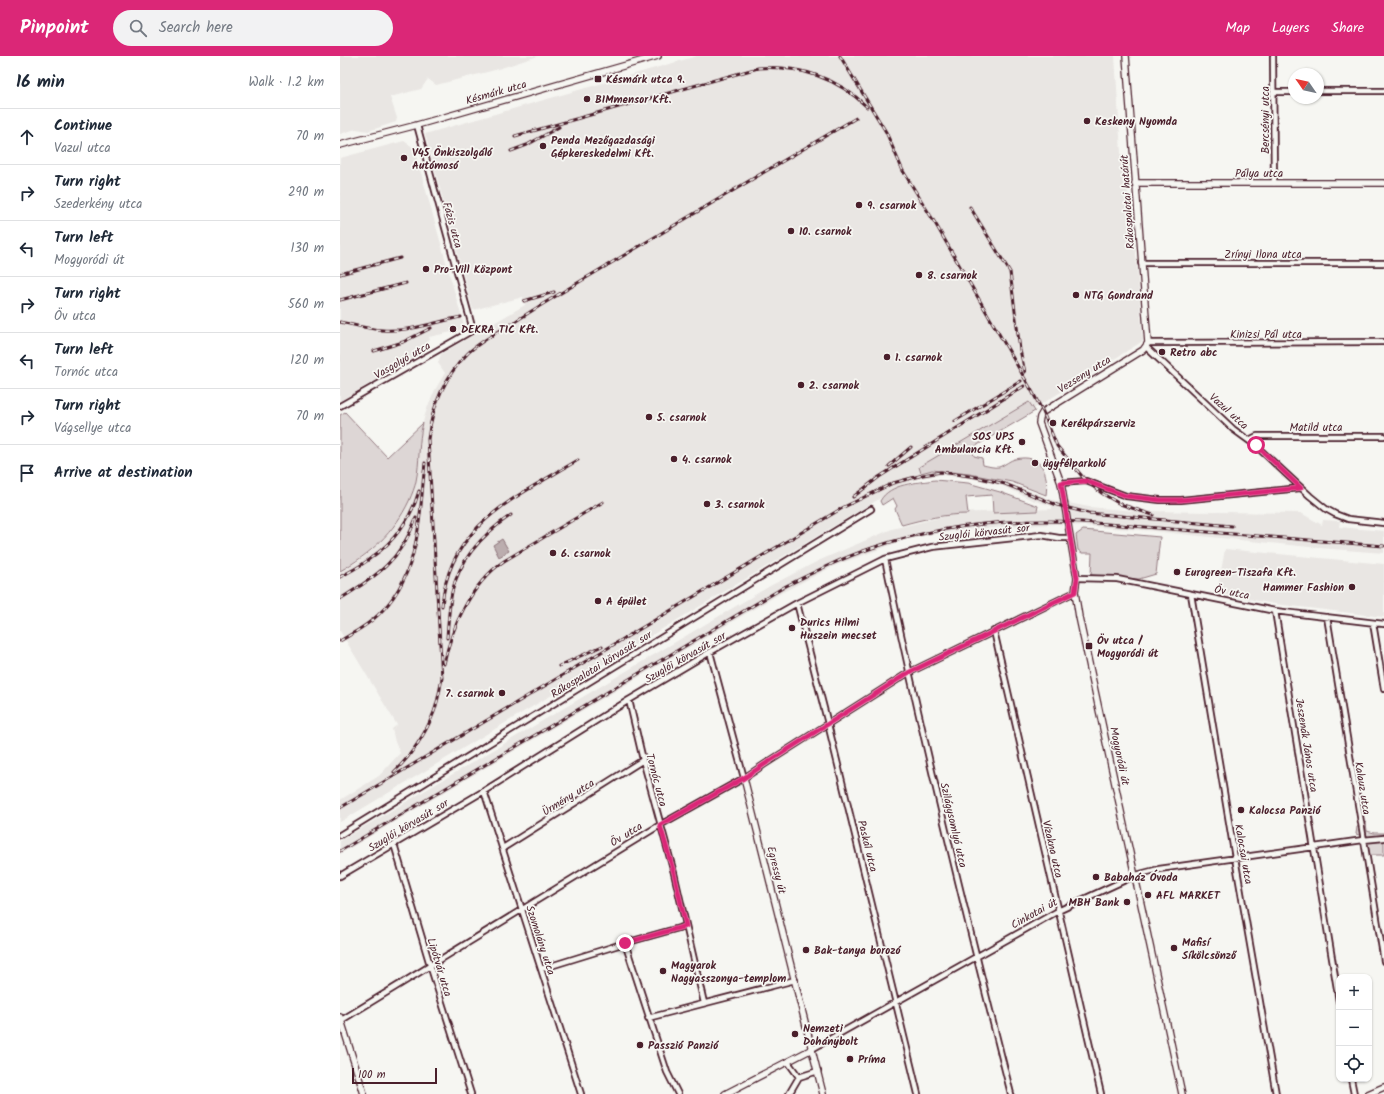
<!DOCTYPE html>
<html lang="en">
<head>
<meta charset="utf-8">
<style>
  :root { --surface:#fff; --page:#f2f2f3; --text:#1f2937; --muted:#747a83; --line:#e0e1e3; --accent:#db2777 }
  body { margin:0; font-family:Kalam,sans-serif; background:var(--page); color:var(--text) }
  .controls { position:absolute; right:12px; bottom:12px; display:grid; overflow:hidden; border-radius:8px; box-shadow:0 1px 3px #0004 }
  .controls button { width:36px; height:36px; display:grid; place-items:center; padding:0; border:0; border-bottom:1px solid var(--line); background:var(--surface); color:var(--text); font:20px sans-serif }
  .compass { position:absolute; left:948px; top:12px; width:36px; height:36px; border-radius:50%; background:var(--surface); box-shadow:0 1px 3px #0004; rotate:304deg }
  .scale { position:absolute; left:12px; bottom:10px; width:85px; box-sizing:border-box; padding-left:4px; border:2px solid #4a1f2b; border-top:0; font-size:11px; line-height:14px; white-space:nowrap; color:#4a1f2b; -webkit-text-stroke:3px #f6f6f2; paint-order:stroke }
  .stop { position:absolute; width:12px; height:12px; margin:-9px; border:3px solid #db2777; border-radius:50%; background:#fff }
  .stop.end { background:#db2777; border-color:#fff; box-shadow:0 1px 4px #0008 }
  .list { margin:0; padding:0; list-style:none }
  h2 { display:flex; justify-content:space-between; align-items:center; height:52px; margin:0; padding:0 16px; font-size:17px }
  h2 small { font-size:13px; font-weight:400; color:var(--muted) }
  .list li { display:grid; grid-template-columns:26px 1fr auto; gap:12px; align-items:center; box-sizing:border-box; height:56px; padding:0 16px; border-top:1px solid var(--line) }
  .list b { display:block; font-size:15px; white-space:nowrap }
  .list p { margin:0; font-size:13px; white-space:nowrap; color:var(--muted) }
  .list em { font-size:13px; font-style:normal; color:var(--muted) }
  .icon { flex:none; width:22px; height:22px; fill:none; stroke:currentColor; stroke-width:2; stroke-linecap:round; stroke-linejoin:round }
  .map { position:relative; flex:none; width:1044px; height:1038px; overflow:hidden }
  header { display:flex; align-items:center; gap:24px; box-sizing:border-box; height:56px; padding:0 20px; background:var(--accent); color:#fff }
  header strong { font-size:19px }
  nav { display:flex; gap:22px; margin-inline-start:auto; font-size:14px }
  .search { width:280px; height:36px; background:var(--page); display:flex; align-items:center; gap:10px; box-sizing:border-box; padding:0 14px; border-radius:22px; color:var(--muted); font-size:15px }
  main { display:flex }
  aside { flex:1; background:var(--surface) }
  .map>svg:first-child { display:block }
  .built { fill:#e9e6e3 }
  .green { fill:#ddd6d5; stroke:#947a80 }
  .water { fill:#bbadae; stroke:#8e747a }
  .lines { fill:none; stroke-linecap:round; stroke-linejoin:round }
  .minor-casing { stroke:#4a1f2b; stroke-width:8 }
  .tertiary-casing { stroke:#4a1f2b; stroke-width:8 }
  .minor { stroke:#f6f6f2; stroke-width:4.5 }
  .tertiary { stroke:#f6f6f2; stroke-width:5.5 }
  .rail-casing { stroke:#4a1f2b; stroke-width:3 }
  .rail { stroke:#f6f6f2; stroke-width:1.5; stroke-dasharray:4.5; stroke-linecap:butt }
  .route { stroke:#db2777; stroke-width:5 }
  .poi-dot { fill:#4a1f2b; stroke:#f6f6f2; stroke-width:1.5 }
  .labels { text-anchor:middle; stroke-width:3.5; stroke-linejoin:round; paint-order:stroke }
  .poi-label { font-size:11px; font-weight:bold; fill:#4a1f2b; stroke:#f6f6f2; text-anchor:start }
  .street-label { font-size:11px; fill:#4a1f2b; stroke:#f6f6f2 }
</style>
</head>
<body>
<header>
<strong>Pinpoint</strong>
<div class="search"><svg class="icon" aria-label="search" viewBox="0 0 24 24"><circle cx="10" cy="10" r="6"/><path d="M15 15l6 6"/></svg>Search here</div>
<nav><a>Map</a><a>Layers</a><a>Share</a></nav>
</header>
<main>
<aside>
<h2>16 min<small>Walk · 1.2 km</small></h2>
<ul class="list">
<li><svg class="icon" aria-label="ahead" viewBox="0 0 24 24"><path d="M12 20V5M6 11l6-6 6 6"/></svg><div><b>Continue</b><p>Vazul utca</p></div><em>70 m</em></li>
<li><svg class="icon" aria-label="right" viewBox="0 0 24 24"><path d="M7 20v-9h11M14 6l5 5-5 5"/></svg><div><b>Turn right</b><p>Szederkény utca</p></div><em>290 m</em></li>
<li><svg class="icon" aria-label="left" viewBox="0 0 24 24"><path d="M17 20v-9H6M10 6l-5 5 5 5"/></svg><div><b>Turn left</b><p>Mogyoródi út</p></div><em>130 m</em></li>
<li><svg class="icon" aria-label="right" viewBox="0 0 24 24"><path d="M7 20v-9h11M14 6l5 5-5 5"/></svg><div><b>Turn right</b><p>Öv utca</p></div><em>560 m</em></li>
<li><svg class="icon" aria-label="left" viewBox="0 0 24 24"><path d="M17 20v-9H6M10 6l-5 5 5 5"/></svg><div><b>Turn left</b><p>Tornóc utca</p></div><em>120 m</em></li>
<li><svg class="icon" aria-label="right" viewBox="0 0 24 24"><path d="M7 20v-9h11M14 6l5 5-5 5"/></svg><div><b>Turn right</b><p>Vágsellye utca</p></div><em>70 m</em></li>
<li><svg class="icon" aria-label="arrive" viewBox="0 0 24 24"><path d="M6 21V4h12l-3 4 3 4H6"/></svg><div><b>Arrive at destination</b></div></li>
</ul>
</aside>
<div class="map">
<svg width="1044" height="1038" viewBox="0 0 1044 1038">
  <rect width="100%" height="100%" fill="#f6f6f2"/>
  <filter id="ink" filterUnits="userSpaceOnUse"><feTurbulence type="fractalNoise" baseFrequency=".025" numOctaves="2"/><feDisplacementMap in="SourceGraphic" scale="8" xChannelSelector="R" yChannelSelector="G"/><feConvolveMatrix kernelMatrix="1 2 1 2 8 2 1 2 1" color-interpolation-filters="sRGB"/></filter>
  <g filter="url(#ink)">
    <path class="built" d="M0,0H198L155,14L96,29L88,23L81,33L50,41L57,62L56,66L28,75L16,73L0,78Z
      M357,0H775L781,97L794,173L803,285L700,349L587,415L602,414L637,418L666,426L713,444L749,451L795,455L961,457L982,469L983,464L1000,465L999,471L1044,475V497L979,492L812,475L716,468L620,474L567,483L494,510L441,537L0,798V785L430,530L478,505L552,473L618,457L712,453V450L692,444L663,430L635,423L600,419L582,422L564,428L0,766V744L39,720L60,697L55,686L52,673L57,669L0,575V515L17,506L31,495L53,472L76,424L79,389L84,362L88,350L95,334L105,317L98,307L101,298L185,249L183,241L133,254L85,78Z
      M64,85L74,92L125,273L89,281L90,284L87,285L88,288L85,289L86,295L0,345V102Z
      M885,493L1044,508V561L935,548L877,537Z"/>
    <path class="green" d="M689,346L695,355L634,391L632,393L634,400L642,402L643,409C648,410 654,412 659,411C665,409 670,404 675,403C702,397 709,417 706,439L672,426L629,418L592,414L581,417L579,411Z
      M5,356L47,401L83,367C78,386 80,406 76,425C75,431 72,438 69,445C54,477 30,498 0,515V359Z
      M595,424L628,427L660,436L698,450L697,455L653,457L652,439L626,441L628,458C606,458 583,463 562,469L555,453L557,450L553,442L542,449L540,445C550,427 577,427 595,424Z
      M743,474L820,481L816,518L799,523L751,519L752,497H742L738,494L736,479Z
      M1026,766L1027,775L1034,777H1044V799H1030L1026,781L1016,778L1017,771Z"/>
    <path class="water" d="M162,483L169,495L159,501L153,489Z"/>
    <g class="lines">
      <defs>
        <path id="minor" d="M933,0L934,127
          M978,35H1044
          M933,36H954
          M801,207H1044
          M808,287L1044,286
          M806,291L893,373L915,389L970,440L986,453L995,458L1008,463L1044,467
          M0,350L133,274L77,69
          M909,384L917,380H1044
          M721,427L746,425L786,440L820,444H841L961,432
          M545,503C582,683 626,861 671,1038
          M737,522L777,523L935,555L1044,568
          M851,538L895,802L936,1038
          M457,547L488,668L578,1038
          M935,555L999,945
          M987,561L1044,905
          M1033,567L1044,633
          M654,575L761,1038
          M289,644L303,704L334,817L364,947
          M144,735L241,1038
          M0,779L531,453
          M54,788L90,909L131,1038
          M163,792L303,704
          M0,820L144,735L289,644L370,596L457,547L545,503L592,491L701,479L719,482H730
          M285,887L327,1016L338,1038
          M201,913L285,887L346,870
          M308,962L455,924
          M0,965L320,769L404,722L370,596
          M472,993L718,855L796,819L819,813L1023,784L1044,782
          M448,1006L459,1021L478,1015
          M1011,1023L1014,1038
          M449,1038L459,1021"/>
        <path id="tertiary" d="M786,0C794,96 800,191 808,287L803,294L703,356L700,361L699,367L721,427L737,522L735,536L739,561L842,1038
          M0,89L77,69L318,0
          M795,127H1044
          M0,961L24,1038
          M385,1038L472,993
          M483,1038L404,722L425,708L568,617L735,536
          M1028,1038L1044,1031"/>
      </defs>
      <use href="#minor" class="minor-casing"/>
      <use href="#tertiary" class="tertiary-casing"/>
      <use href="#minor" class="minor"/>
      <use href="#tertiary" class="tertiary"/>
      <defs>
        <path id="rail" d="M500,0L546,76L563,115L595,167L692,335L703,356L717,390L746,425L763,438L780,448L813,459
          M175,80L418,12C459,9 498,22 527,51
          M171,95L187,89L219,71
          M630,151L670,216L680,294L685,316
          M0,218L60,202
          M0,244L66,227
          M184,245L214,236
          M0,266C14,269 28,273 42,274C70,276 95,266 121,261
          M34,295L63,286L91,272
          M615,365L681,325
          M549,410L571,391
          M513,441L539,421L684,330
          M0,521C11,515 23,509 32,501C54,486 72,461 79,435
          M0,543C37,520 61,504 76,462
          M102,550C108,469 177,441 238,404
          M107,582C108,567 109,551 112,536C120,502 143,478 171,459
          M0,585C13,577 27,570 38,559C81,518 79,461 85,407
          M104,608C112,570 131,528 164,505L263,446
          M219,610L262,590
          M54,716C71,700 86,677 94,656C98,645 100,633 102,622L88,383C92,351 105,320 128,297C142,284 160,275 176,265C202,248 229,232 256,216C343,164 429,113 516,62
          M0,752L504,451L553,427L583,419L601,416L636,421L665,428L717,449L748,457L892,470
          M0,795L446,530C474,516 502,502 532,492C600,469 670,462 742,466L1044,490"/>
      </defs>
      <use href="#rail" class="rail-casing"/>
      <use href="#rail" class="rail"/>
    </g>
  </g>
  <g class="lines" filter="url(#ink)">
    <path class="route" d="M285,887L346,870L334,817L320,769L404,722L425,708L568,617L735,536L737,522L721,427L746,425L786,440L820,444H841L961,432L916,389"/>
  </g>
  <g class="poi-dot">
    <rect x="254" y="19" width="8" height="8" rx="2"/>
    <circle cx="247" cy="43" r="4"/>
    <circle cx="747" cy="65" r="4"/>
    <circle cx="203" cy="90" r="4"/>
    <circle cx="64" cy="102" r="4"/>
    <circle cx="519" cy="149" r="4"/>
    <circle cx="451" cy="175" r="4"/>
    <circle cx="86" cy="213" r="4"/>
    <circle cx="579" cy="219" r="4"/>
    <circle cx="736" cy="239" r="4"/>
    <circle cx="113" cy="273" r="4"/>
    <circle cx="822" cy="296" r="4"/>
    <circle cx="547" cy="301" r="4"/>
    <circle cx="461" cy="329" r="4"/>
    <circle cx="309" cy="361" r="4"/>
    <circle cx="713" cy="367" r="4"/>
    <circle cx="682" cy="386" r="4"/>
    <circle cx="334" cy="403" r="4"/>
    <circle cx="695" cy="407" r="4"/>
    <circle cx="367" cy="448" r="4"/>
    <circle cx="213" cy="497" r="4"/>
    <circle cx="837" cy="516" r="4"/>
    <circle cx="1012" cy="531" r="4"/>
    <circle cx="258" cy="545" r="4"/>
    <circle cx="452" cy="572" r="4"/>
    <rect x="745" y="586" width="8" height="8" rx="2"/>
    <circle cx="162" cy="637" r="4"/>
    <circle cx="901" cy="754" r="4"/>
    <circle cx="756" cy="821" r="4"/>
    <circle cx="808" cy="839" r="4"/>
    <circle cx="787" cy="846" r="4"/>
    <circle cx="834" cy="892" r="4"/>
    <circle cx="466" cy="894" r="4"/>
    <circle cx="323" cy="915" r="4"/>
    <circle cx="455" cy="978" r="4"/>
    <circle cx="300" cy="989" r="4"/>
    <circle cx="510" cy="1003" r="4"/>
  </g>
  <g class="labels">
    <g class="poi-label">
      <text x="266" y="27">Késmárk utca 9.</text>
      <text x="255" y="47">BIMmensor Kft.</text>
      <text x="755" y="69">Keskeny Nyomda</text>
      <text x="211" y="88">Penda Mezőgazdasági<tspan x="211" dy="13">Gépkereskedelmi Kft.</tspan></text>
      <text x="72" y="100">V45 Önkiszolgáló<tspan x="72" dy="13">Autómosó</tspan></text>
      <text x="527" y="153">9. csarnok</text>
      <text x="459" y="179">10. csarnok</text>
      <text x="94" y="217">Pro-Vill Központ</text>
      <text x="587" y="223">8. csarnok</text>
      <text x="744" y="243">NTG Gondrand</text>
      <text x="121" y="277">DEKRA TIC Kft.</text>
      <text x="830" y="300">Retro abc</text>
      <text x="555" y="305">1. csarnok</text>
      <text x="469" y="333">2. csarnok</text>
      <text x="317" y="365">5. csarnok</text>
      <text x="721" y="371">Kerékpárszerviz</text>
      <text x="674" y="384" text-anchor="end">SOS UPS<tspan x="674" dy="13">Ambulancia Kft.</tspan></text>
      <text x="342" y="407">4. csarnok</text>
      <text x="703" y="411">ügyfélparkoló</text>
      <text x="375" y="452">3. csarnok</text>
      <text x="221" y="501">6. csarnok</text>
      <text x="845" y="520">Eurogreen-Tiszafa Kft.</text>
      <text x="1004" y="535" text-anchor="end">Hammer Fashion</text>
      <text x="266" y="549">A épület</text>
      <text x="460" y="570">Durics Hilmi<tspan x="460" dy="13">Huszein mecset</tspan></text>
      <text x="757" y="588">Öv utca /<tspan x="757" dy="13">Mogyoródi út</tspan></text>
      <text x="154" y="641" text-anchor="end">7. csarnok</text>
      <text x="909" y="758">Kalocsa Panzió</text>
      <text x="764" y="825">Babaház Óvoda</text>
      <text x="816" y="843">AFL MARKET</text>
      <text x="779" y="850" text-anchor="end">MBH Bank</text>
      <text x="842" y="890">Mafisí<tspan x="842" dy="13">Síkölcsönző</tspan></text>
      <text x="474" y="898">Bak-tanya borozó</text>
      <text x="331" y="913">Magyarok<tspan x="331" dy="13">Nagyasszonya-templom</tspan></text>
      <text x="463" y="976">Nemzeti<tspan x="463" dy="13">Dohánybolt</tspan></text>
      <text x="308" y="993">Passzió Panzió</text>
      <text x="518" y="1007">Príma</text>
    </g>
    <g class="street-label">
      <text transform="translate(156 36) rotate(-16)" y="4">Késmárk utca</text>
      <text transform="translate(925 64) rotate(-90)" y="4">Bercsényi utca</text>
      <text x="919" y="121">Pálya utca</text>
      <text transform="translate(787 146) rotate(-94)" y="4">Rákospalotai határút</text>
      <text transform="translate(113 169) rotate(75)" y="4">Fázis utca</text>
      <text x="923" y="202">Zrínyi Ilona utca</text>
      <text x="926" y="282">Kinizsi Pál utca</text>
      <text transform="translate(62 304) rotate(-30)" y="4">Vasgolyó utca</text>
      <text transform="translate(744 318) rotate(-32)" y="4">Vezseny utca</text>
      <text transform="translate(889 355) rotate(42)" y="4">Vazul utca</text>
      <text x="976" y="375">Matild utca</text>
      <text transform="translate(644 476) rotate(-6)" y="4">Szuglói körvasút sor</text>
      <text transform="translate(892 536) rotate(11)" y="4">Öv utca</text>
      <text transform="translate(345 601) rotate(-30)" y="4">Szuglói körvasút sor</text>
      <text transform="translate(261 608) rotate(-32)" y="4">Rákospalotai körvasút sor</text>
      <text transform="translate(967 689) rotate(81)" y="4">Jeszenák János utca</text>
      <text transform="translate(780 700) rotate(78)" y="4">Mogyoródi út</text>
      <text transform="translate(317 724) rotate(75)" y="4">Tornóc utca</text>
      <text transform="translate(1023 732) rotate(81)" y="4">Kalauz utca</text>
      <text transform="translate(228 741) rotate(-32)" y="4">Ürmény utca</text>
      <text transform="translate(68 769) rotate(-31)" y="4">Szuglói körvasút sor</text>
      <text transform="translate(614 769) rotate(77)" y="4">Szilágysomlyó utca</text>
      <text transform="translate(286 778) rotate(-32)" y="4">Öv utca</text>
      <text transform="translate(528 790) rotate(76)" y="4">Paskál utca</text>
      <text transform="translate(713 793) rotate(77)" y="4">Vízakna utca</text>
      <text transform="translate(904 798) rotate(80)" y="4">Kalocsai utca</text>
      <text transform="translate(437 814) rotate(76)" y="4">Egressy út</text>
      <text transform="translate(694 857) rotate(-29)" y="4">Cinkotai út</text>
      <text transform="translate(201 884) rotate(72)" y="4">Szomolány utca</text>
      <text transform="translate(100 911) rotate(73)" y="4">Lipótvár utca</text>
    </g>
  </g>
</svg>
<div class="controls">
<button>+</button>
<button>−</button>
<button><svg class="icon" aria-label="locate" viewBox="0 0 24 24"><circle cx="12" cy="12" r="6"/><path d="M12 2v4M12 18v4M2 12h4M18 12h4"/></svg></button>
</div>
<svg class="compass" viewBox="-18 -18 36 36"><path d="M0-13l5 13h-10z" fill="#e53935"/><path d="M0 13l5-13h-10z" fill="#747a83"/></svg>
<div class="scale">100 m</div>
<div class="stop" style="left:916px;top:389px"></div>
<div class="stop end" style="left:285px;top:887px"></div>
</div>
</main>
</body>
</html>
